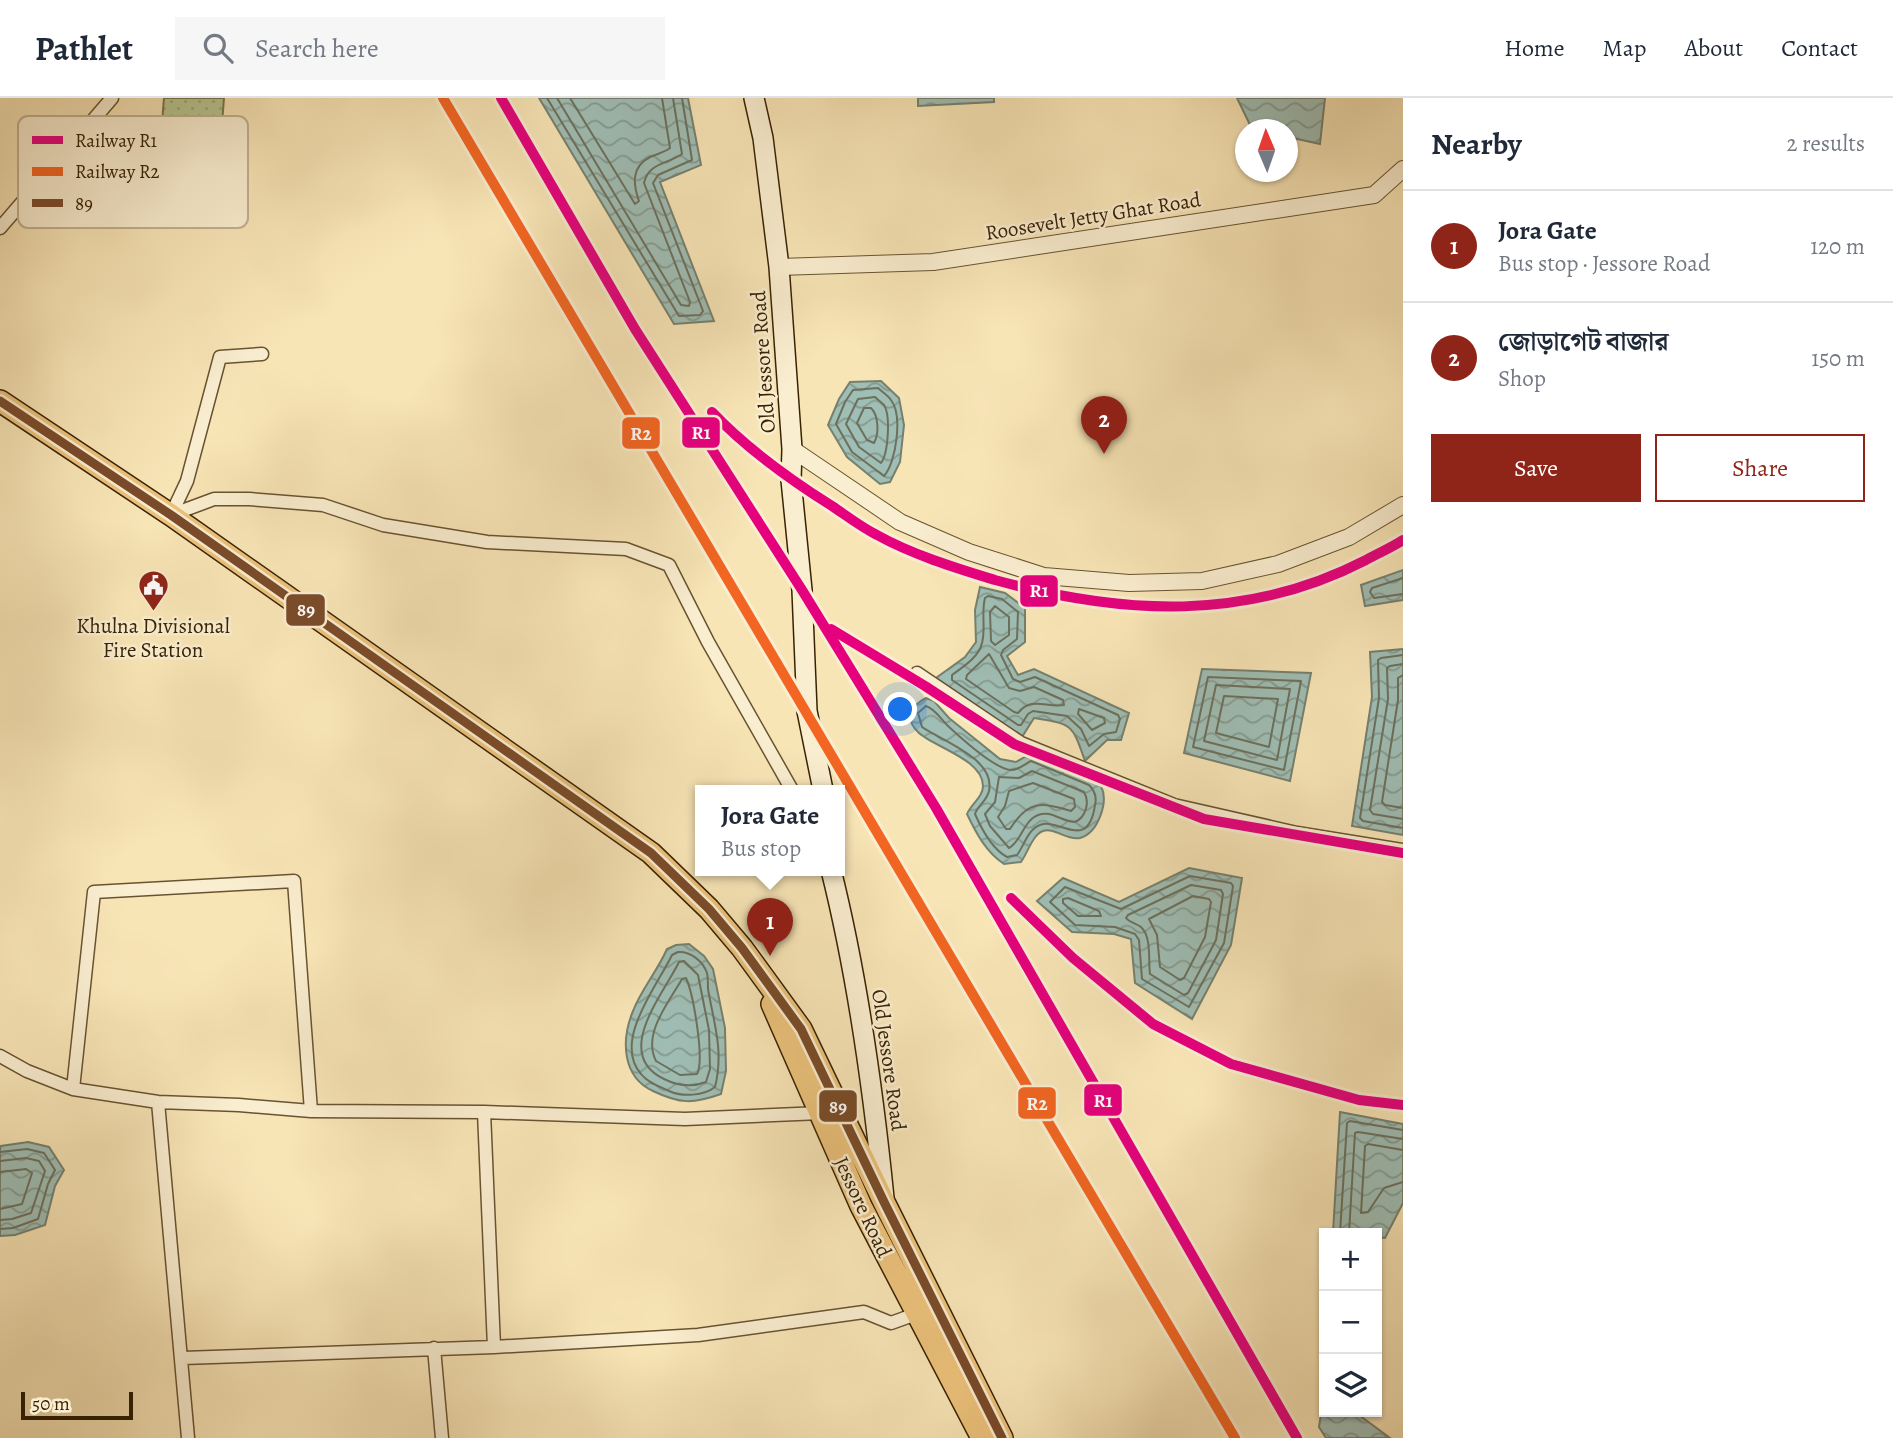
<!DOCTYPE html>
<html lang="en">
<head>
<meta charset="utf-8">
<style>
  :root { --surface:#fff; --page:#f6f6f7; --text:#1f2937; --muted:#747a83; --line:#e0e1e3; --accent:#8f2418 }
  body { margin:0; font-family:Alegreya,"Noto Serif Bengali",serif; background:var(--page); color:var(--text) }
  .controls { position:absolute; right:21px; bottom:21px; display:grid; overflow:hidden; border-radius:0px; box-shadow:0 2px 5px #0004 }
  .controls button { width:63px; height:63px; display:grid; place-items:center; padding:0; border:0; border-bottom:2px solid var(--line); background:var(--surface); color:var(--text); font:35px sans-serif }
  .compass { position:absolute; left:1235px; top:21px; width:63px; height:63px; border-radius:50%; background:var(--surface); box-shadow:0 2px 5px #0004; rotate:358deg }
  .scale { position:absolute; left:21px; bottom:18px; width:112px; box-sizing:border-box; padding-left:7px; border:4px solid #382203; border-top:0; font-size:19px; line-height:24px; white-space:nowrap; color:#382203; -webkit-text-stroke:5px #faeed0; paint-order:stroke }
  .you { position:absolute; left:901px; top:612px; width:24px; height:24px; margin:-18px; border:5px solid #fff; border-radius:50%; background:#1a73e8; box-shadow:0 0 0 10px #1a73e833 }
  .badge { display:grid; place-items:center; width:46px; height:46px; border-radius:50%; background:var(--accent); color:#fff; font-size:23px; font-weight:700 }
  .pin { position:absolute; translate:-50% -58px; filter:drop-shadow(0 2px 4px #0008) }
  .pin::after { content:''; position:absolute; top:37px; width:24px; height:21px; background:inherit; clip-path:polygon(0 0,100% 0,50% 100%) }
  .popup { position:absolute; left:695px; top:687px; width:150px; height:91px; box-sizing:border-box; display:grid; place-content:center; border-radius:0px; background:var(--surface); filter:drop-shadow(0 2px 5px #0005); font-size:23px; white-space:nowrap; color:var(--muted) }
  .popup b { font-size:26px; color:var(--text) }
  .popup::after { content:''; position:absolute; left:50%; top:100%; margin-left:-14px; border:14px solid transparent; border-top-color:var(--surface) }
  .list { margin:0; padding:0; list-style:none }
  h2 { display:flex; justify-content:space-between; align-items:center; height:91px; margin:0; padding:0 28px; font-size:30px }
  h2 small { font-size:23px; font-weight:400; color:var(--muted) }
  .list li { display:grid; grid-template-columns:46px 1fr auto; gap:21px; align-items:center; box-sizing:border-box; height:112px; padding:0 28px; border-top:2px solid var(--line) }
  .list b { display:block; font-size:26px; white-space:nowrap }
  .list p { margin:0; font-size:23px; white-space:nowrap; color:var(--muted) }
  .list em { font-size:23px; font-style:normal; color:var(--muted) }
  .actions { display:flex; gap:14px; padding:21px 28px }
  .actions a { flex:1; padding:16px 0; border:2px solid var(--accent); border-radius:0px; text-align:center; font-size:24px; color:var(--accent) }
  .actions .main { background:var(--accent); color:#fff }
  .icon { flex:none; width:38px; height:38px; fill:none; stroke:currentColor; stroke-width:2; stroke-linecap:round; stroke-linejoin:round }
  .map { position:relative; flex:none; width:1403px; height:1340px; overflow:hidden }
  header { display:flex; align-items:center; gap:42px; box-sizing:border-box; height:98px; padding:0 35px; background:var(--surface); border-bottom:2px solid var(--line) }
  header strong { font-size:33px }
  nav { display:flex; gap:38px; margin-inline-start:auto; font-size:24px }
  .search { width:490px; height:63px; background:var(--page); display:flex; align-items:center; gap:18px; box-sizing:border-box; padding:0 24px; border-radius:0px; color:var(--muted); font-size:26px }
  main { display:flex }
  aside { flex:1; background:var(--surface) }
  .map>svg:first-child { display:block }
  .park { fill:url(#park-dots); stroke:#78744a; stroke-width:2 }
  .water { fill:url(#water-waves); stroke:#76806e; stroke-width:2 }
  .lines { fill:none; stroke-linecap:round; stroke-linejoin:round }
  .shore { stroke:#6c705c; stroke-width:2 }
  .minor-casing { stroke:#685330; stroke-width:15 }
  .tertiary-casing { stroke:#685330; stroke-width:18 }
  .secondary-casing { stroke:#382203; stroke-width:22 }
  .trunk-casing { stroke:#382203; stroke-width:24 }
  .minor { stroke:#faeed0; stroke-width:12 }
  .tertiary { stroke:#faeed0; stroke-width:16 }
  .secondary { stroke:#faeed0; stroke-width:19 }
  .trunk { stroke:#ecc27b; stroke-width:21 }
  .bus-1-casing { stroke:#faeed0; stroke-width:14 }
  .bus-1 { stroke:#7a4b2a; stroke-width:9 }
  .rail-1-casing { stroke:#faeed0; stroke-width:16 }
  .rail-2-casing { stroke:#faeed0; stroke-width:16 }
  .rail-1 { stroke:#e5007d; stroke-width:10 }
  .rail-2 { stroke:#f26522; stroke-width:10 }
  .labels { text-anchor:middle; stroke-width:5; stroke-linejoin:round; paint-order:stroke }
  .street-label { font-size:21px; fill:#382203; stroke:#faeed0 }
  .poi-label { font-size:21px; fill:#382203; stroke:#faeed0 }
  .key { fill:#faeed0; stroke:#c0b192; stroke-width:2 }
  .key-label { font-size:19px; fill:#382203 }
  .line-badge { stroke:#faeed0; stroke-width:2.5 }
  .badge-label { font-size:19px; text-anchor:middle; font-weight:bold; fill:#fff }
</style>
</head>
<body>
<header>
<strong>Pathlet</strong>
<div class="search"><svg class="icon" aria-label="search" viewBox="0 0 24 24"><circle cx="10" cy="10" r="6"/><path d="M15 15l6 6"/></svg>Search here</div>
<nav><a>Home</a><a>Map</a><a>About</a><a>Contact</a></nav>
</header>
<main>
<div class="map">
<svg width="1403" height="1340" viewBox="0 0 1403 1340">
  <defs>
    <pattern id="park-dots" width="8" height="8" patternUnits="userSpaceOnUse" patternTransform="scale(1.75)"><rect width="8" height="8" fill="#b7c692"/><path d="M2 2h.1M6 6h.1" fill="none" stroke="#9eaa7c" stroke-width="1.8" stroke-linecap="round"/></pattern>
    <pattern id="water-waves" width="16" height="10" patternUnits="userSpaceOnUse" patternTransform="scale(1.75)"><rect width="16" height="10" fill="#9fbeb5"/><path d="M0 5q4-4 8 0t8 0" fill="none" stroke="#839a91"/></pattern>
  </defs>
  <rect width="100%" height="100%" fill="#f8e5b6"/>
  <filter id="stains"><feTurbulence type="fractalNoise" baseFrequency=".00286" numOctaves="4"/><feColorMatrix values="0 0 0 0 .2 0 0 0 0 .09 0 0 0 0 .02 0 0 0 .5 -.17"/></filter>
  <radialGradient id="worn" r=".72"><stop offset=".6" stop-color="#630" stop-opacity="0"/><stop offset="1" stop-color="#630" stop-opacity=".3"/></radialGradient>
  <path class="park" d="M164,0H224L218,78L158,74Z"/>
  <path class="water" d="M539,0H688L701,67L660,84L714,223L674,226Z
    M918,0H994V4L918,8Z
    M1237,0H1325L1320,46L1288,39V32L1252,31Z
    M881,283L899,300L904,327L900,364L890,384L880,386L847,359L828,327L839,301L850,284Z
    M1403,472V502L1365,508L1361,487Z
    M980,489L1005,495L1025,510V544L1007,558L1018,577L1034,571L1129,615L1121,642H1107L1085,663C1072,626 1073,626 1034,620L1022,639L936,580L965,559L976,544L975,512Z
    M1403,551V737L1352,728L1372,599L1370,554Z
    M1202,571L1311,575L1290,683L1184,655Z
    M926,600L934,603L949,620L1000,661L1016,664L1032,655L1093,681C1094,682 1100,687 1101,688C1109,704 1098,735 1080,740C1067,743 1054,729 1043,733C1033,736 1027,756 1021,764L1004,766C986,754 976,735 967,716C971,706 983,699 983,688C983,661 933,649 918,634C904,621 912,607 926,600Z
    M1189,770L1242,780L1231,847L1192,921L1135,885L1131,841L1114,836L1072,834L1037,803L1063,780L1119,804Z
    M689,846L704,858L713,871L725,930L726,973L721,996C693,1006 680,1006 653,993C622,979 621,942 633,913C641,892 658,872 667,851L676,847Z
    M1340,1014L1403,1026V1105L1385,1140L1377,1139V1135H1333Z
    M28,1044L49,1049L64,1072L55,1088L45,1127L15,1137L0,1138V1051L1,1048Z
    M1324,1314H1355L1390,1340H1326L1319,1329L1321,1316Z"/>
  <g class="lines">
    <path class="shore" d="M547,0L679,218L700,217L703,213L653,85L658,77L692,62L682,0
      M557,0L681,207L689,208L690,204L644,85C648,65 668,66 682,56L673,0
      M570,0L635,106L639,103C633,86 631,69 650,59C657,56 665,54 670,50L662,0
      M878,290C882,294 888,297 891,302C903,317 896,365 884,378L852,354L836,326L845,304L853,292Z
      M875,299C876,300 883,306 884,307C891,318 888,356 881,365L859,349L846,326L858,301Z
      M864,310H871C879,318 879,336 874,345L867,342L857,325Z
      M1403,480L1372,490L1370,494L1374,500L1403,496
      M988,498L1002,501L1018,514L1017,541L1003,552L1001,557L1013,581L1020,584L1035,579L1118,617L1120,621L1116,634L1104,636L1089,648L1081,631L1067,618L1033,613L1028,616L1021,627H1018L952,582V577C963,569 979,559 982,545C986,530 981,515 985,500Z
      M995,508L1009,519V537L995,547L991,543L990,514Z
      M989,556L1009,590L1020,593L1034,589L1063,602L1064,607C1046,610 1032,598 1018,615L1014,614L966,581L967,577Z
      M1403,557L1381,560L1378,562L1379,600L1360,720L1363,723L1403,730
      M1403,566L1390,568L1387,570L1388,601L1370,712L1373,716L1403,721
      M1403,577L1398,580V602L1382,704L1385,707L1403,710
      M1208,579L1301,583L1284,672L1193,649Z
      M1216,587L1290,591L1277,662L1204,643Z
      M1224,598L1278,601L1269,649L1216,635Z
      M926,608C935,611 940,620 947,627C960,639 994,671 1011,672C1019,672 1025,666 1031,663L1089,687C1095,693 1097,699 1095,707C1088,755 1059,719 1040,727C1028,731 1024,748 1017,757L1007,759C992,751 982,732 975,716C978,707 987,703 989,693C996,661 942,643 922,629L918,615Z
      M1079,611L1104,620L1105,625L1092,632L1078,616Z
      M1032,673L1084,694C1090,704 1086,719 1075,724C1066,724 1058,718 1049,716C1024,713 1024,742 1009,750L990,728L985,716L995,704L999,679L1019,680Z
      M1033,685L1074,701L1075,709L1071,713C1041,704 1028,702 1010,731H1006L998,719L1005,708L1009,693Z
      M1190,778L1231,785L1233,788L1224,845L1189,909L1142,881L1139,842L1135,836L1115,829L1075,827L1050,804L1065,789L1121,811Z
      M1191,787L1221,792L1223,796L1216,842L1188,895L1184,897L1150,876C1148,863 1152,839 1141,829C1136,825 1130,825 1126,820L1128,817Z
      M1193,798L1209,801L1211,804L1205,839L1184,880L1180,882L1160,869L1157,837L1149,821Z
      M1068,800L1099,813L1101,818H1078L1063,805V801Z
      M678,854C690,853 703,863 707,875C708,880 708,886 708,891C714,926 724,953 715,989C704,998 682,999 669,993C659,988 648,985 641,976C612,943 658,887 672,857Z
      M684,863L698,877L709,932L710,971L706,984C691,990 678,988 664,981C612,956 663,897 679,864Z
      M686,880C693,895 705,962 697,976L680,977L656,963C642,936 669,904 682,881Z
      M1403,1052L1368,1046L1365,1048L1361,1115L1368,1114L1384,1090L1403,1084
      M0,1054L27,1051L44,1055L55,1072L48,1086L38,1121L13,1130L0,1131
      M0,1063L26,1060L39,1063L45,1073L31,1115L12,1121L0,1122
      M0,1074L26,1071L32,1075L22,1106L0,1111
      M1340,1135L1347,1025L1350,1023L1403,1032
      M1349,1135L1355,1035L1358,1034L1403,1041"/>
    <defs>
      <path id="minor" d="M0,130L112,0
        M262,256L220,259L187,383L171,417L214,401H249L323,407L383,427L487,444L626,451L669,467L708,544L792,692
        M917,575L1021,645L1174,707L1297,735L1403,752
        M0,958L27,973L73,991L158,1004L239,1007L311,1013L484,1014L685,1021L821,1015
        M73,991L94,794L294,783L311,1013
        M158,1004L188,1340
        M484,1014L494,1249
        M434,1250L442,1340
        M183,1260L494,1249L698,1237L864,1214L891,1225L916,1216"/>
      <path id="tertiary" d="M779,169L933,164L1374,97L1403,71
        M792,351L900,424L969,454L1044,478L1129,485L1202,483L1278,466L1349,439L1403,407"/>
      <path id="secondary" d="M754,0L763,40L779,169L792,351L791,382L802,492L807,613L823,692
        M831,772C858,880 873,990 884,1100"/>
      <path id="trunk" d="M0,303L171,417L651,755L709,811L742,850L801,931L884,1104L1002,1340
        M772,906L861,1108L982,1340"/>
    </defs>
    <use href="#minor" class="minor-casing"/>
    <use href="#tertiary" class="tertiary-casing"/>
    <use href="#secondary" class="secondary-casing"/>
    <use href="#trunk" class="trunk-casing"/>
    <use href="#minor" class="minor"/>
    <use href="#tertiary" class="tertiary"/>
    <use href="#secondary" class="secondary"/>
    <use href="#trunk" class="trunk"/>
    <defs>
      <path id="bus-1" d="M0,303L171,417L651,755L709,811L742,850L801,931L884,1104L1002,1340"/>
    </defs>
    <use href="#bus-1" class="bus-1-casing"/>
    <use href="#bus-1" class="bus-1"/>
    <defs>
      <path id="rail-1" d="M501,0L635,231L802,492L936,710L1297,1340
        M712,314C747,351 789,381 832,408C847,418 861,429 877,437C913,457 956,470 995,482C1123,517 1246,524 1366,462C1378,455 1391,450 1403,442
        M831,531L925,588L1014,646L1204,721L1403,755
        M1011,800L1073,860L1153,926L1231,966L1359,1002L1403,1007"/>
      <path id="rail-2" d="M443,0L1235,1340"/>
    </defs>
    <use href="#rail-1" class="rail-1-casing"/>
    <use href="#rail-2" class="rail-2-casing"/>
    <use href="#rail-1" class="rail-1"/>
    <use href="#rail-2" class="rail-2"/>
  </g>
  <defs>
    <symbol id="civic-pin" viewBox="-11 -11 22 30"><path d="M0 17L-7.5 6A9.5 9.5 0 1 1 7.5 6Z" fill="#8f2418" stroke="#faeed0"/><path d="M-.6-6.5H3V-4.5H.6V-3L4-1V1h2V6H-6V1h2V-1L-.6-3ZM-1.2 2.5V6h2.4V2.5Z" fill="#fff"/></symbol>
  </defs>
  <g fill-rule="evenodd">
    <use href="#civic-pin" x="136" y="470" width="35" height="47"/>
  </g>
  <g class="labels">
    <g class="street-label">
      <text transform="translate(1093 118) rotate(-9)" y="7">Roosevelt Jetty Ghat Road</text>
      <text transform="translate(763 264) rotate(-94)" y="7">Old Jessore Road</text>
      <text transform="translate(889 962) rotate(82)" y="7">Old Jessore Road</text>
      <text transform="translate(863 1109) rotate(65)" y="7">Jessore Road</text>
    </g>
    <g class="poi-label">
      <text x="153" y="535">Khulna Divisional<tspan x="153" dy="24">Fire Station</tspan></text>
    </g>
  </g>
  <rect x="18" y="18" width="230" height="112" rx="10" class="key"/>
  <rect x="32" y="38" width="31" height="8" fill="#e5007d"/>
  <rect x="32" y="69" width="31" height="9" fill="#f26522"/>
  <rect x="32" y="101" width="31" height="8" fill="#7a4b2a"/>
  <g class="key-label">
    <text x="75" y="49">Railway R1</text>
    <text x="75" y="80">Railway R2</text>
    <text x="75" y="112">89</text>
  </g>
  <g class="line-badge">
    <rect x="681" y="318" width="40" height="33" rx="7" fill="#e5007d"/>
    <rect x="621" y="318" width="40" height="34" rx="7" fill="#f26522"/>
    <rect x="1019" y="476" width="40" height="34" rx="7" fill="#e5007d"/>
    <rect x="285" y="495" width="41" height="34" rx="7" fill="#7a4b2a"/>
    <rect x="1083" y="985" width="40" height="34" rx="7" fill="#e5007d"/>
    <rect x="1017" y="988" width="40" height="34" rx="7" fill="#f26522"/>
    <rect x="818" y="991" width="40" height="34" rx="7" fill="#7a4b2a"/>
  </g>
  <g class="badge-label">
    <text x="701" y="341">R1</text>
    <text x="641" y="342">R2</text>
    <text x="1039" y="499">R1</text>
    <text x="306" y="518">89</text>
    <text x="1103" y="1009">R1</text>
    <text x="1037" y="1012">R2</text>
    <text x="838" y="1015">89</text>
  </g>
  <rect width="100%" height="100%" filter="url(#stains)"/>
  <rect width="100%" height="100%" fill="url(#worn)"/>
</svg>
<div class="controls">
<button>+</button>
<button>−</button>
<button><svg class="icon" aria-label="layers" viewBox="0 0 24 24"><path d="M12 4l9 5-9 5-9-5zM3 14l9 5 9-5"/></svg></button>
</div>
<svg class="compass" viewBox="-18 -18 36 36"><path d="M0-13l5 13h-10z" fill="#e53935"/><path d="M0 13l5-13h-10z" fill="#747a83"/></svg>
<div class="scale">50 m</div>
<div class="you"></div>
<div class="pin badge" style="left:770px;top:858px">1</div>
<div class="popup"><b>Jora Gate</b>Bus stop</div>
<div class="pin badge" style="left:1104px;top:356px">2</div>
</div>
<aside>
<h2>Nearby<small>2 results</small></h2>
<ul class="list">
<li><span class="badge">1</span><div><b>Jora Gate</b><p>Bus stop · Jessore Road</p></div><em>120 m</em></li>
<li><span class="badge">2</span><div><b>জোড়াগেট বাজার</b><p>Shop</p></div><em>150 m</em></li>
</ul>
<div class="actions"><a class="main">Save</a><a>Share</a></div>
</aside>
</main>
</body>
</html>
